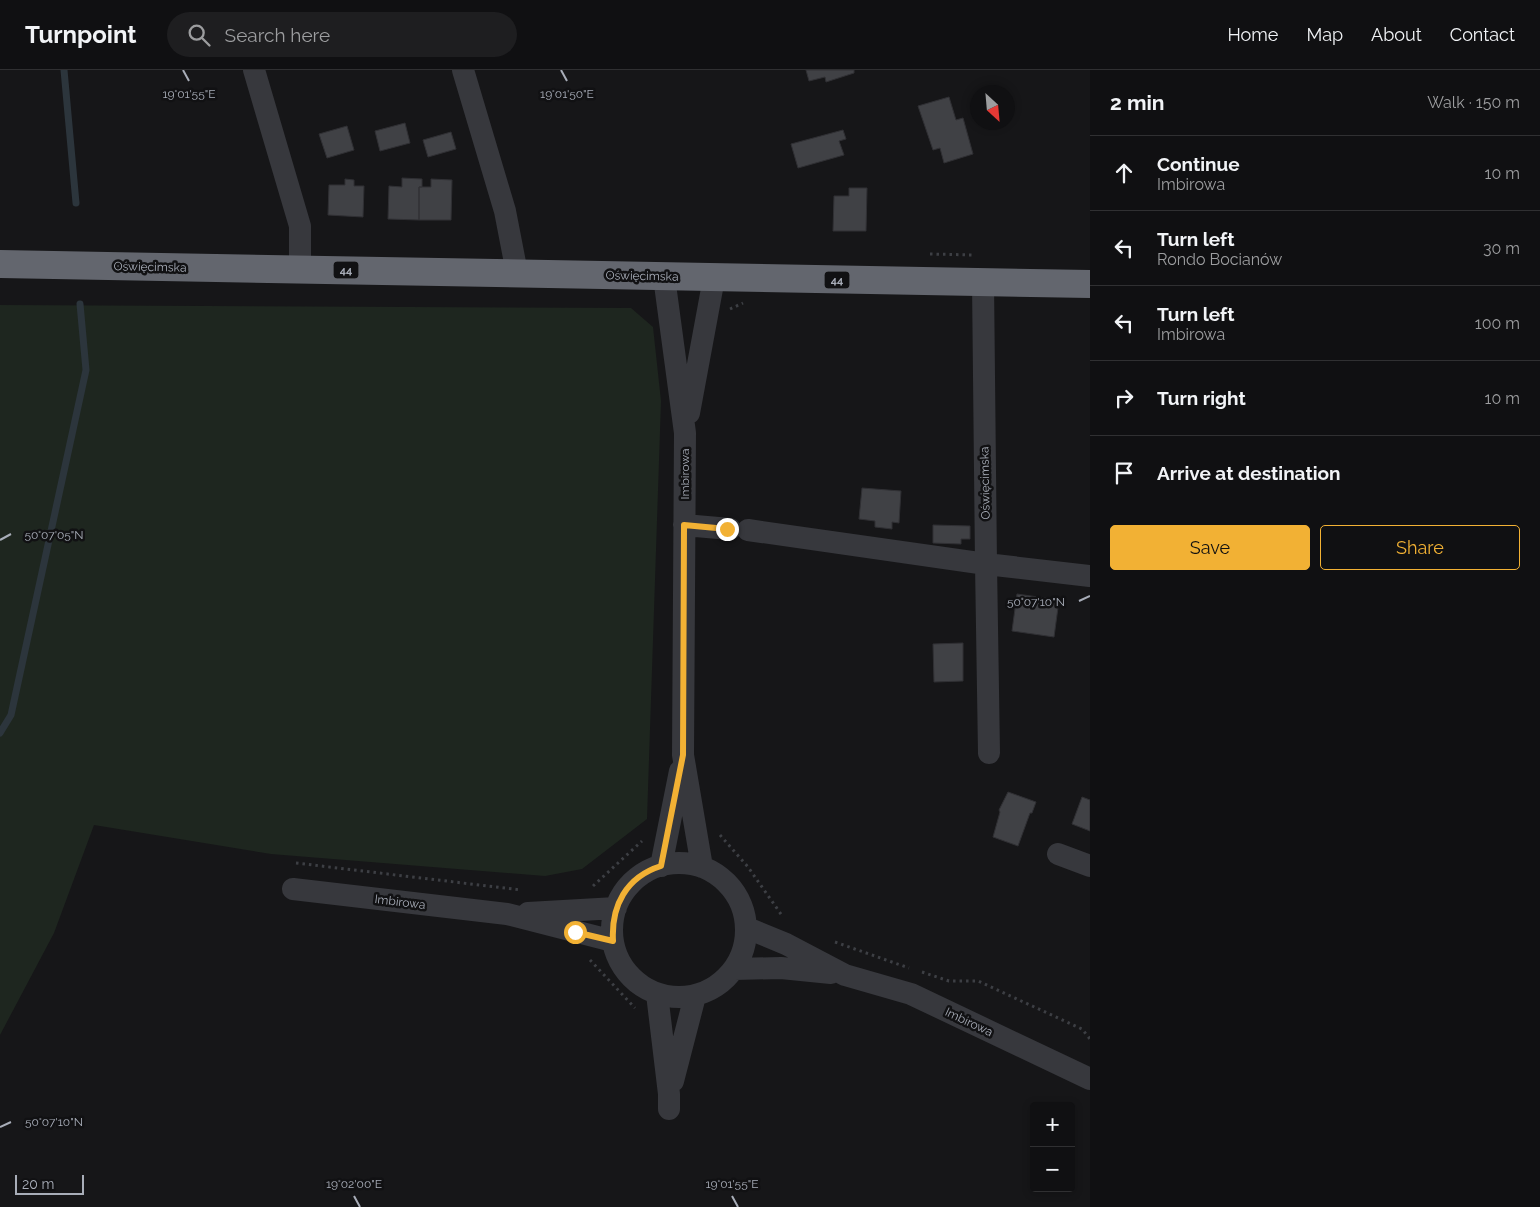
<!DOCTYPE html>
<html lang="en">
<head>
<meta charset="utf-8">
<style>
  :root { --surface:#101012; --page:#1e1e20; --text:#f1f3f6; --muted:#9c9d9f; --line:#303032; --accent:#f2b134 }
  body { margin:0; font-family:Raleway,sans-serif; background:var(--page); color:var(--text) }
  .controls { position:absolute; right:15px; bottom:15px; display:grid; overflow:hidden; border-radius:5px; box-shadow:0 2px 8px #0003 }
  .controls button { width:45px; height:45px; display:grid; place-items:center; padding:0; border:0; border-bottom:1px solid var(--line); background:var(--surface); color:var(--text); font:25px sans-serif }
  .compass { position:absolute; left:970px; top:15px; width:45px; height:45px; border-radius:50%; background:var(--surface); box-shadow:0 2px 8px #0003; rotate:154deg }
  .scale { position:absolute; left:15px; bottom:12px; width:69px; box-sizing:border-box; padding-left:5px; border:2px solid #a8adb8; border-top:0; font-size:14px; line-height:18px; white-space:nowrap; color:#a8adb8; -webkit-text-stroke:4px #111113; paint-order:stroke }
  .stop { position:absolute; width:15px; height:15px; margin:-11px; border:4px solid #f2b134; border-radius:50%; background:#fff }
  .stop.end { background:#f2b134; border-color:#fff; box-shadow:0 1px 5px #0008 }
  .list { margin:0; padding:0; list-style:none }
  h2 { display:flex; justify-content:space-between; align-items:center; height:65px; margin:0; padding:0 20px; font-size:21px }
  h2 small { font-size:16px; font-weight:400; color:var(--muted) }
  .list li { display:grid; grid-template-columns:32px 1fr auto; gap:15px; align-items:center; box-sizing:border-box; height:75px; padding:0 20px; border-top:1px solid var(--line) }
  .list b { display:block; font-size:19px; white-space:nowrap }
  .list p { margin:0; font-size:16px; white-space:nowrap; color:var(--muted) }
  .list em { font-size:16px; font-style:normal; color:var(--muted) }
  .actions { display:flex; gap:10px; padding:15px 20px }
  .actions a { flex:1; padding:11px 0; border:1px solid var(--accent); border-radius:5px; text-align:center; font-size:18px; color:var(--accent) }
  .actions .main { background:var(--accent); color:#111 }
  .icon { flex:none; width:28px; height:28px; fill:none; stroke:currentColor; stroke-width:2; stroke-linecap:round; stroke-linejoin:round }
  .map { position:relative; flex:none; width:1090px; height:1137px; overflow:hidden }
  header { display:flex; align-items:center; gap:30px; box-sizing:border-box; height:70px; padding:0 25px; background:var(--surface); border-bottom:1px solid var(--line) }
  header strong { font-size:24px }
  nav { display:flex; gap:28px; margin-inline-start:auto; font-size:18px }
  .search { width:350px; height:45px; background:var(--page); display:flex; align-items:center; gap:12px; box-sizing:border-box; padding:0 18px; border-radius:28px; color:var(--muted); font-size:19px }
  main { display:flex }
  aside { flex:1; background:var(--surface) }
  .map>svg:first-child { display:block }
  .green { fill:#1e261f }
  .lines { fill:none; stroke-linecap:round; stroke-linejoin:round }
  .stream { stroke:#2c353c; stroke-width:7 }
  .building { fill:#404145; stroke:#303034 }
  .path { stroke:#3d3f44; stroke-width:3; stroke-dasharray:2.5 4; stroke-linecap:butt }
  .minor { stroke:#37383d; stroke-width:22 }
  .highway { stroke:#63666e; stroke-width:28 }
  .route { stroke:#f2b134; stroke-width:6 }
  .ticks { fill:none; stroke:#a8adb8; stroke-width:2 }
  .labels { text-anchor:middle; stroke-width:5; stroke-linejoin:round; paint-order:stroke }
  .shield { fill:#111113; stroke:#7b7e86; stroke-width:1 }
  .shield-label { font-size:11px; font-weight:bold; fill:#a8adb8 }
  .street-label { font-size:12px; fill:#a8adb8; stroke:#111113 }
  .ticks-label { font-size:12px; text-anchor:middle; fill:#a8adb8; stroke:#111113; stroke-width:5; stroke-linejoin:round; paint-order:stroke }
</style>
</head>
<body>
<header>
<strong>Turnpoint</strong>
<div class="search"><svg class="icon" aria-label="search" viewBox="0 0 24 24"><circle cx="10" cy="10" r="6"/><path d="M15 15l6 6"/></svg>Search here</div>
<nav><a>Home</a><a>Map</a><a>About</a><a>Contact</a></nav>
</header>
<main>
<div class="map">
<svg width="1090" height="1137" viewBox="0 0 1090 1137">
  <rect width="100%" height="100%" fill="#161618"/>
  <path class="green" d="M0,235L631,238L653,257L661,331L647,749L582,799L545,806L271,784L94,755L54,863L0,965Z"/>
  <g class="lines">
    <path class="stream" d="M64,0L76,133
      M0,663L11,645L86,300L80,234"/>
  </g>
  <path class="building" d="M806,0H854V3L826,12L825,7L809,11Z
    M949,27L956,50L963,48L973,84L944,93L940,78L933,80L918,36Z
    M405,53L410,73L380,81L375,61Z
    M347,56L354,80L327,88L319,64Z
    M843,60L846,69L839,71L844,85L798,98L791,74Z
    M451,62L456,79L428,87L423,70Z
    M402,108L422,109V117H419V150L388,149L389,116L402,117Z
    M345,109L354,110V116H364L363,147L328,145L329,115H345Z
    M431,109L452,110L451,150H419V117H431Z
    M849,118H867L866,161H833L834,126H849Z
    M862,418L901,421L899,453L892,452V459L875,457V451L859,449Z
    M933,455L970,456V469H961V474L933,473Z
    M1017,524L1059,530L1054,567L1012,561Z
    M963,573V611L934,612L933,574Z
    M1008,722L1036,732L1032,743H1030L1018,776L993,767L1000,742L999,740Z
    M1082,727L1090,730V761L1072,754Z"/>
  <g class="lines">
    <path class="path" d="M930,184L974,185
      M730,239L743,233
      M720,765L748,797L783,847
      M296,793L521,820
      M593,816L642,771
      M835,872L909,898
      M590,890L635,938
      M922,902L949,911H978L1082,959L1090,969"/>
    <path class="minor" d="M254,0L300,156V199
      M463,0L505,141L517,203
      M664,207L685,363L683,685L702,797
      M983,212L986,494L1090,506
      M689,343L714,208
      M684,455L730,459
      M748,460L986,494L989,683
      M1058,784L1090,796
      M612 860a67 67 0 1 1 134 0a67 67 0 1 1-134 0Z
      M661,796L680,701
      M293,819L507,844L613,871
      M528,843L616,838
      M747,858L786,874L845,905L911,924L1090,1009
      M734,899L781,898L831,903
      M657,924L669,1024V1039
      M673,1011L695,926"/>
    <path class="highway" d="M0,194L1090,214"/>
  </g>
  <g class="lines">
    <path class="route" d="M575,862L613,871C611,836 626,807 661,796L683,685L684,455L727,459"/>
  </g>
  <path class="ticks" d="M183,0L189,11M561,0L567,11M0,470L11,464M1079,531L1090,526M0,1057L11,1052M354,1126L360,1137M732,1126L738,1137"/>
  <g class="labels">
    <g class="shield">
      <rect x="333.5" y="191.5" width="25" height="17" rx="4"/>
      <rect x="824.5" y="201.5" width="25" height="17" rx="4"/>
    </g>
    <g class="shield-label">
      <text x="346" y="204">44</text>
      <text x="837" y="214">44</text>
    </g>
    <g class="street-label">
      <text transform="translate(150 197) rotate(1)" y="4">Oświęcimska</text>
      <text transform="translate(642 206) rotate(1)" y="4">Oświęcimska</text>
      <text transform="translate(685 404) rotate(-90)" y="4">Imbirowa</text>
      <text transform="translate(985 413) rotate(-91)" y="4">Oświęcimska</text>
      <text transform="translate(400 832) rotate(7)" y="4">Imbirowa</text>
      <text transform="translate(969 952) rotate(25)" y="4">Imbirowa</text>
    </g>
  </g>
  <g class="ticks-label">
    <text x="189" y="28">19°01'55"E</text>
    <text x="567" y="28">19°01'50"E</text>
    <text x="54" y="469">50°07'05"N</text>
    <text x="1036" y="536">50°07'10"N</text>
    <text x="54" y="1056">50°07'10"N</text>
    <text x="354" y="1118">19°02'00"E</text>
    <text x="732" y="1118">19°01'55"E</text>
  </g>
</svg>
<div class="controls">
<button>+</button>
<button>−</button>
</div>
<svg class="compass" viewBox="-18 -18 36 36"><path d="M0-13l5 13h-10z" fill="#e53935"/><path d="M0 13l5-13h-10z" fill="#9c9d9f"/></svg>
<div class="scale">20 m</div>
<div class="stop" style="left:575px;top:862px"></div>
<div class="stop end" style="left:727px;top:459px"></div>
</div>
<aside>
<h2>2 min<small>Walk · 150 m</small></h2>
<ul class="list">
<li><svg class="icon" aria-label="ahead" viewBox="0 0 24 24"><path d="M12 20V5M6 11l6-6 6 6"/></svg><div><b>Continue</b><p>Imbirowa</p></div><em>10 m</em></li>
<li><svg class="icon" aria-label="left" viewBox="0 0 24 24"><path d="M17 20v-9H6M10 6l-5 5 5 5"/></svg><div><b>Turn left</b><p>Rondo Bocianów</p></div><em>30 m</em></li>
<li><svg class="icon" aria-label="left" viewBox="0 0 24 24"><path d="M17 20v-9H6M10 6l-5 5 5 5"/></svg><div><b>Turn left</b><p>Imbirowa</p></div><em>100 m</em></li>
<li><svg class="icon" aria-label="right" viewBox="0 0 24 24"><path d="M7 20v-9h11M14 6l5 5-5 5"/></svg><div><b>Turn right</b></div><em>10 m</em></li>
<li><svg class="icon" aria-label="arrive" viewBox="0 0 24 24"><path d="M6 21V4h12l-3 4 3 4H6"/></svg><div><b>Arrive at destination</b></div></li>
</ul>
<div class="actions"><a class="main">Save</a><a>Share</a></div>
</aside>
</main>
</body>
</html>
